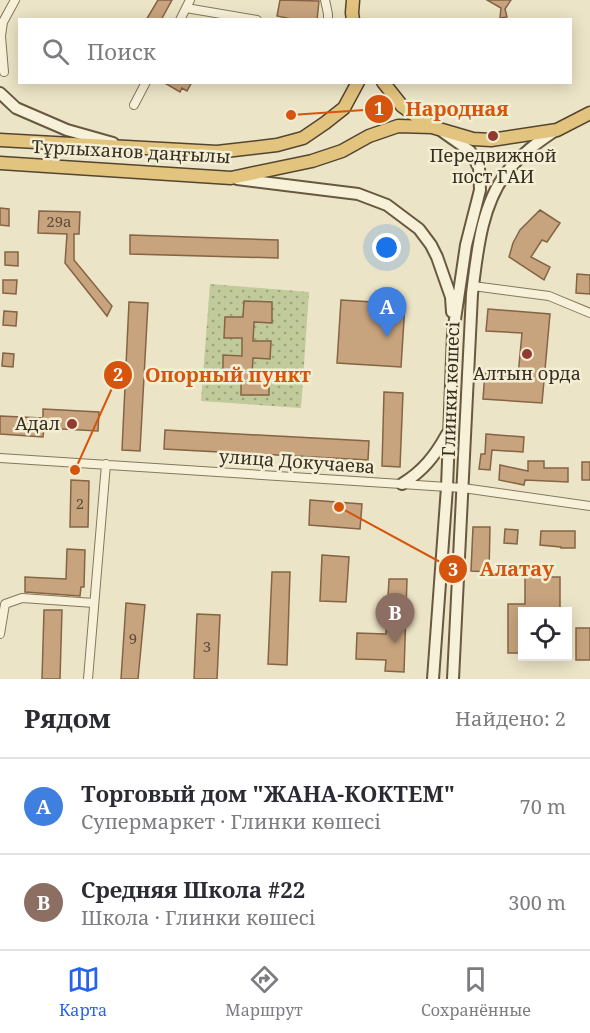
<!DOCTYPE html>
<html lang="ru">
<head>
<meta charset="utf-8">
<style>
  :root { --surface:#fff; --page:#f7f7f7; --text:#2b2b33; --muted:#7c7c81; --line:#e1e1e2; --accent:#2563eb }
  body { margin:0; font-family:"Noto Serif",serif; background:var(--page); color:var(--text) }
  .controls { position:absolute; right:18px; bottom:18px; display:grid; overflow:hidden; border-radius:0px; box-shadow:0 3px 15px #0003 }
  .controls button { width:54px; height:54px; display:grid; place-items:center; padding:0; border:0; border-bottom:2px solid var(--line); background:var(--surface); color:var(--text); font:30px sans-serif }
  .you { position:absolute; left:387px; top:248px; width:21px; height:21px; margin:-15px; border:4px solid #fff; border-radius:50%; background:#1a73e8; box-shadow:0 0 0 9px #1a73e833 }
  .badge { display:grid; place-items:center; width:39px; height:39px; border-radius:50%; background:var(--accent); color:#fff; font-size:20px; font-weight:700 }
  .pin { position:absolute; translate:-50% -50px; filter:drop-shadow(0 2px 3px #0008) }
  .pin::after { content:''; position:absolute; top:32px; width:21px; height:18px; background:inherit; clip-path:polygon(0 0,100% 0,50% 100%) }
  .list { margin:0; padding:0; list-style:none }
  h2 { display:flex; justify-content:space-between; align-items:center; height:78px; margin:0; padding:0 24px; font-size:26px }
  h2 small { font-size:20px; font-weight:400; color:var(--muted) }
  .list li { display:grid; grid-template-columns:39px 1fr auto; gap:18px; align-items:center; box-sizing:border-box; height:96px; padding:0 24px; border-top:2px solid var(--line) }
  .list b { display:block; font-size:22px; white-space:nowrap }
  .list p { margin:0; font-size:20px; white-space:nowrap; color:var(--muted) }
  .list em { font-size:20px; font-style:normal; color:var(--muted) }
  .icon { flex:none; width:33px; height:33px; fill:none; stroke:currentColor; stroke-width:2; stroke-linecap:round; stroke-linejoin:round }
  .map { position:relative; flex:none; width:590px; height:679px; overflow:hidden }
  .search { position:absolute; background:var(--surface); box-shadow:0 3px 15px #0003; left:18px; right:18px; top:18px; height:66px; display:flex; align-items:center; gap:15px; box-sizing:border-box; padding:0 21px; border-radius:0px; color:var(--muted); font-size:22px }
  .sheet { height:270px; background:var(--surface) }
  nav { display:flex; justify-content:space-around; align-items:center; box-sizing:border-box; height:84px; border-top:2px solid var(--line); background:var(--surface); font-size:16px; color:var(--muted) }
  nav a { display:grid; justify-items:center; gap:3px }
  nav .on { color:var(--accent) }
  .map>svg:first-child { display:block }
  .park { fill:url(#park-dots) }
  .building { fill:#c8a47e; stroke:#846444; stroke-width:1.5 }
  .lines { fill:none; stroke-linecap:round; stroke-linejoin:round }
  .minor-casing { stroke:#86775d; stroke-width:10 }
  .secondary-casing { stroke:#685840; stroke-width:14 }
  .trunk-casing { stroke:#544531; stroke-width:15 }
  .minor { stroke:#f7f1d9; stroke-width:8 }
  .secondary { stroke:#f7f1d9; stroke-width:10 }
  .trunk { stroke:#e2c47e; stroke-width:12 }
  .poi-dot { fill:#923930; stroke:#f4eed5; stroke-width:2 }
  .labels { text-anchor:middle; stroke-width:5; stroke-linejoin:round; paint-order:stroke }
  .number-label { font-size:15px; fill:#5b4b38 }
  .street-label { font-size:18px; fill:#372d20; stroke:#f4eed5 }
  .poi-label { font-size:18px; fill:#372d20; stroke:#f4eed5 }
  .leader { fill:none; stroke:#d6550e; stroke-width:2 }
  .callout-dot { fill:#d6550e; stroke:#f4eed5; stroke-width:2 }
  .mark-label { font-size:18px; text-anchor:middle; font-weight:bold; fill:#fff }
  .callout-label { font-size:20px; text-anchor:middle; font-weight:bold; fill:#d6550e; stroke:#f4eed5; stroke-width:5; stroke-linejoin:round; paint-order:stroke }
</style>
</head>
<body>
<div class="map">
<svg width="590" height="679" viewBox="0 0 590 679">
  <defs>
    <pattern id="park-dots" width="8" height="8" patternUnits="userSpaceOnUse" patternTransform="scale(1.5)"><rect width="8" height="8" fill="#c0ca9b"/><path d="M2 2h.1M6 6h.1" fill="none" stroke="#9da47e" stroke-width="1.8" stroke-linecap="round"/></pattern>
  </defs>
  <rect width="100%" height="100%" fill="#ece4c6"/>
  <path class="park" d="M210,284L309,292L301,408L201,401Z"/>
  <path class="building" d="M158,0H172L161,20H146Z
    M280,0L319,1L317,20H296L277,16Z
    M487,0H511L505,9L507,17L500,18L501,8Z
    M163,82H192L187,91L182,88L180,92Z
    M0,208L9,209V226L0,225Z
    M540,210L560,223L547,242L542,240L531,257L550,267L544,280L509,257L513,243L520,230Z
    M39,211L80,212L79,234H74V260L112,306L107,316L65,263L67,234L38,233Z
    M130,235L278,240V258L130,254Z
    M5,252H18V266L5,265Z
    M577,274L590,275V294L576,293Z
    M3,280H17L16,294L3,293Z
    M341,300L405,304L401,367L337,363Z
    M244,301L272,302V323L254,322L253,341H271L270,359L253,358L252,375L269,376V395H241V376H223V355L242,356V338H224L225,317H243Z
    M129,302L148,303L140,451L122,450Z
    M488,309L550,314L542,403L483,399L485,373L518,376L522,333L486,331Z
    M4,311L17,312L16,326L3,325Z
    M3,353L14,354L13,367L2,366Z
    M384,392L403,393L400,467L382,466Z
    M43,409L99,412L98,431L44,428L43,437L0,434V416L43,418Z
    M165,430L369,441L368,460L164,449Z
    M486,434L524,437L523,452L492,450L490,470L479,469L481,454H485Z
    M528,461H544V468H568V482L525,480L524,485L499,480L500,465L528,471Z
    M582,462H590V480H582Z
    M71,480L89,481L88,527H70Z
    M310,500L362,504L360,529L309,525Z
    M473,527H490L489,572L471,571Z
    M505,529L518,530L517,544L504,543Z
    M541,531H575V548H561V547L540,545Z
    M67,549L85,550L84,587H81L80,596L25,592V577L66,579Z
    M322,555L349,557L346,602L320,601Z
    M272,572H290L287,665L268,664Z
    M525,577H560V612H522V653H508V604H525Z
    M389,579H407L404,672L385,671L386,660L356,659L357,633L386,634Z
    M126,603L145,605L138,679H121Z
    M44,610H62L60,679H42Z
    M197,614L220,615L217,679H194Z
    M576,628H590V660H576Z"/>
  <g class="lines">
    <defs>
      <path id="minor" d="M325,0L328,14V20
        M186,8L257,20
        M180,20L190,0
        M4,72L1,36L3,22L15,0
        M134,105L146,82
        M473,286L549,296L590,313
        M0,458L463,488L590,506
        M0,634L5,604L22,598L94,603
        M88,679L106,464"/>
      <path id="secondary" d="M0,93L16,108L67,130L113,143
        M237,179L358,194L387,205L419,229L431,245L437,257L451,297L452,312
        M402,484C423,471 435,456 447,434
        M433,679L447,487L453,333L466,245L480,190L479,168L470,151L443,132
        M453,679L472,294C477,254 481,205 507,172C521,154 538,142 556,130"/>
      <path id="trunk" d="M353,20L352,13L353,0
        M383,82L402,106L432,127L473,139L491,140L557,130L590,113
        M0,140L217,152L277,145L303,138L325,123L344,108L358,82
        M0,163L231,178L312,161L342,151L369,136L398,126L432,127"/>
    </defs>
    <use href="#minor" class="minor-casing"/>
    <use href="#secondary" class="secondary-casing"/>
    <use href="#trunk" class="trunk-casing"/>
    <use href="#minor" class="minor"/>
    <use href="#secondary" class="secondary"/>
    <use href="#trunk" class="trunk"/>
  </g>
  <g class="poi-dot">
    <circle cx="493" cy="136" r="6"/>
    <circle cx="527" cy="354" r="6"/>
    <circle cx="72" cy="424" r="6"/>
  </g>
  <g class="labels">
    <g class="number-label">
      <text x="59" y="227">29а</text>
      <text x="80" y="509">2</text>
      <text x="133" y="644">9</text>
      <text x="207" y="652">3</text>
    </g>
    <g class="street-label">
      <text transform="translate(131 152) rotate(3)" y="6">Тұрлыханов даңғылы</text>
      <text transform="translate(451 389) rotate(-88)" y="6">Глинки көшесі</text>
      <text transform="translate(297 462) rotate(4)" y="6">улица Докучаева</text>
    </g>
    <g class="poi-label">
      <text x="493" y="162">Передвижной<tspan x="493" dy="21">пост ГАИ</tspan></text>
      <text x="527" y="380">Алтын орда</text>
      <text x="60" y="430" text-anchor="end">Адал</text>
    </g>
  </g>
  <path class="leader" d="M291 115L379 109M75 470L118 375M339 507L453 569"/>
  <g class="callout-dot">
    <circle cx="291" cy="115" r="6"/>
    <circle cx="75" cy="470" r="6"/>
    <circle cx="339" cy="507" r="6"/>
    <circle cx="379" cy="109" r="15"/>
    <circle cx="118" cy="375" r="15"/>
    <circle cx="453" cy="569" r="15"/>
  </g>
  <g class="mark-label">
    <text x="379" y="115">1</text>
    <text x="118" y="381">2</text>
    <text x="453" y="576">3</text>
  </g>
  <g class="callout-label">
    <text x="457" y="116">Народная</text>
    <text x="228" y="382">Опорный пункт</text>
    <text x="517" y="576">Алатау</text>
  </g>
</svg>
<div class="controls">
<button><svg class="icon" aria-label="locate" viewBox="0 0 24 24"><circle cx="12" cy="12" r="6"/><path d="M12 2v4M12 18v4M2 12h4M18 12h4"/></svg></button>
</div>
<div class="you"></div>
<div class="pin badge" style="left:387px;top:337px;background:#3f7fe0">A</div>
<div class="pin badge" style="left:395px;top:643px;background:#8d6e63">B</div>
<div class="search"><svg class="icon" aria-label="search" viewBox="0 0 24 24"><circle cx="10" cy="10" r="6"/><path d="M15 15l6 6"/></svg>Поиск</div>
</div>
<section class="sheet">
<h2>Рядом<small>Найдено: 2</small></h2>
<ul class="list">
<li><span class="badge" style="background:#3f7fe0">A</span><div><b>Торговый дом &quot;ЖАНА-КОКТЕМ&quot;</b><p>Супермаркет · Глинки көшесі</p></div><em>70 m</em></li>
<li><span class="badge" style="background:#8d6e63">B</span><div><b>Средняя Школа #22</b><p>Школа · Глинки көшесі</p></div><em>300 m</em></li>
</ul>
</section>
<nav>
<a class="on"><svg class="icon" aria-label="map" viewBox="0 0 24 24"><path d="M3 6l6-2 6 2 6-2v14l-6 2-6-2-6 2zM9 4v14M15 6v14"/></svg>Карта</a>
<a><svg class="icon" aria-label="directions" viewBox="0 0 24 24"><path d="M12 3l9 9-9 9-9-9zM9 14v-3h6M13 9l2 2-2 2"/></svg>Маршрут</a>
<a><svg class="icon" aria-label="saved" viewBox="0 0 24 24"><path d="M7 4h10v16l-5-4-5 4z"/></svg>Сохранённые</a>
</nav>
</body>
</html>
